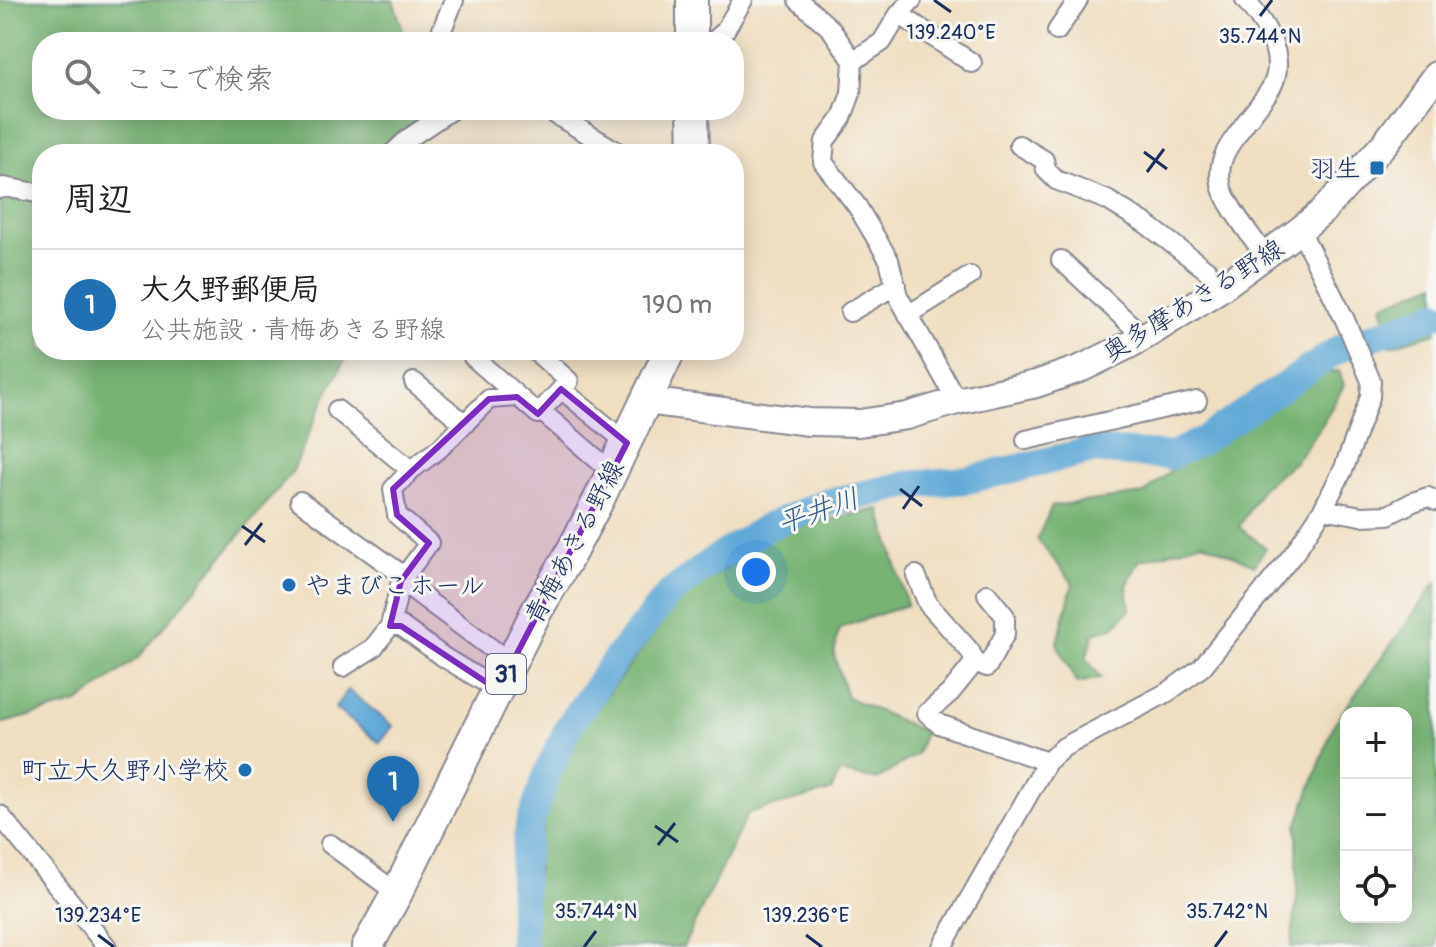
<!DOCTYPE html>
<html lang="ja">
<head>
<meta charset="utf-8">
<style>
  :root { --surface:#fff; --page:#f6f6f6; --text:#202124; --muted:#757577; --line:#e0e0e0; --accent:#1f6fb2 }
  body { margin:0; font-family:Pangolin,"Klee One",sans-serif; background:var(--page); color:var(--text) }
  .controls { position:absolute; right:24px; bottom:24px; display:grid; overflow:hidden; border-radius:16px; box-shadow:0 4px 20px #0003 }
  .controls button { width:72px; height:72px; display:grid; place-items:center; padding:0; border:0; border-bottom:2px solid var(--line); background:var(--surface); color:var(--text); font:40px sans-serif }
  .you { position:absolute; left:756px; top:572px; width:28px; height:28px; margin:-20px; border:6px solid #fff; border-radius:50%; background:#1a73e8; box-shadow:0 0 0 12px #1a73e833 }
  .badge { display:grid; place-items:center; width:52px; height:52px; border-radius:50%; background:var(--accent); color:#fff; font-size:26px; font-weight:700 }
  .pin { position:absolute; translate:-50% -66px; filter:drop-shadow(0 2px 4px #0008) }
  .pin::after { content:''; position:absolute; top:42px; width:28px; height:24px; background:inherit; clip-path:polygon(0 0,100% 0,50% 100%) }
  .list { margin:0; padding:0; list-style:none }
  h2 { display:flex; justify-content:space-between; align-items:center; height:104px; margin:0; padding:0 32px; font-size:34px }
  h2 small { font-size:26px; font-weight:400; color:var(--muted) }
  .list li { display:grid; grid-template-columns:52px 1fr auto; gap:24px; align-items:center; box-sizing:border-box; height:112px; padding:0 32px; border-top:2px solid var(--line) }
  .list b { display:block; font-size:30px; white-space:nowrap }
  .list p { margin:0; font-size:26px; white-space:nowrap; color:var(--muted) }
  .list em { font-size:26px; font-style:normal; color:var(--muted) }
  .icon { flex:none; width:44px; height:44px; fill:none; stroke:currentColor; stroke-width:2; stroke-linecap:round; stroke-linejoin:round }
  .map { position:relative; flex:none; width:1436px; height:947px; overflow:hidden }
  .search { position:absolute; background:var(--surface); box-shadow:0 4px 20px #0003; left:32px; top:32px; width:712px; height:88px; display:flex; align-items:center; gap:20px; box-sizing:border-box; padding:0 28px; border-radius:32px; color:var(--muted); font-size:30px }
  .panel { position:absolute; background:var(--surface); box-shadow:0 4px 20px #0003; left:32px; top:144px; width:712px; height:216px; border-radius:32px }
  .map>svg:first-child { display:block }
  .forest { fill:#77b373; stroke:#497168; stroke-width:2; fill-rule:evenodd }
  .water { fill:#60a9d7; stroke:#3e6c9a; stroke-width:2 }
  .lines { fill:none; stroke-linecap:round; stroke-linejoin:round }
  .river { stroke:#60a9d7; stroke-width:28 }
  .minor-casing { stroke:#86868f; stroke-width:22 }
  .secondary-casing { stroke:#86868f; stroke-width:30 }
  .primary-casing { stroke:#86868f; stroke-width:34 }
  .minor { stroke:#fff; stroke-width:18 }
  .secondary { stroke:#fff; stroke-width:26 }
  .primary { stroke:#fff; stroke-width:30 }
  .marked { fill:#7b2cbf; fill-opacity:0.2; stroke:#7b2cbf; stroke-width:6; stroke-linejoin:round }
  .ticks { fill:none; stroke:#1b2f5e; stroke-width:3 }
  .poi-dot { fill:#1f6fb2; stroke:#f6f6f2; stroke-width:3 }
  .labels { text-anchor:middle; stroke-width:6; stroke-linejoin:round; paint-order:stroke }
  .shield { fill:#f6f6f2; stroke:#5d6b8a; stroke-width:2 }
  .shield-label { font-size:24px; font-weight:bold; fill:#1b2f5e }
  .poi-label { font-size:26px; fill:#1b2f5e; stroke:#f6f6f2; text-anchor:end }
  .street-label { font-size:26px; fill:#1b2f5e; stroke:#f6f6f2 }
  .water-label { font-size:28px; font-style:italic; fill:#335a88; stroke:#f6f6f2 }
  .ticks-label { font-size:20px; text-anchor:middle; fill:#1b2f5e; stroke:#f6f6f2; stroke-width:6; stroke-linejoin:round; paint-order:stroke }
</style>
</head>
<body>
<div class="map">
<svg width="1436" height="947" viewBox="0 0 1436 947">
  <rect width="100%" height="100%" fill="#f6f6f2"/>
  <filter id="ink" filterUnits="userSpaceOnUse"><feTurbulence type="fractalNoise" baseFrequency=".0125" numOctaves="2"/><feDisplacementMap in="SourceGraphic" scale="16" xChannelSelector="R" yChannelSelector="G"/><feConvolveMatrix kernelMatrix="1 2 1 2 8 2 1 2 1" color-interpolation-filters="sRGB"/></filter>
  <filter id="wash" filterUnits="userSpaceOnUse"><feTurbulence type="fractalNoise" baseFrequency=".006" numOctaves="4" result="noise"/><feDisplacementMap in="SourceGraphic" scale="32" xChannelSelector="R" yChannelSelector="G"/><feGaussianBlur stdDeviation="1.8" result="paint"/><feColorMatrix in="noise" values="0 0 0 0 0 0 0 0 0 0 0 0 0 0 0 0 0 1.4 0 .05"/><feComposite in="paint" operator="in"/></filter>
  <g filter="url(#wash)">
    <rect width="100%" height="100%" fill="#f0dec0"/>
    <path class="forest" d="M0,0H393L407,42H42V110H421L396,154H42V350H363L344,361L319,410L293,471L139,657L78,703L0,724Z
      M1436,283V333L1390,346L1382,305Z
      M1339,371L1344,385L1322,425L1296,461L1262,488L1239,527L1266,548L1254,565L1203,542L1139,561L1127,585L1130,610L1113,627L1094,633L1086,658L1101,678L1077,683L1057,644L1073,583L1037,539L1052,506L1144,494L1194,450L1327,372Z
      M880,509L907,605L839,628L834,655L847,697L925,732L917,754L877,780L840,772L831,791L748,813L683,947H529L540,839L563,754L678,601L787,528Z
      M1436,582V947H1291L1297,896V826L1334,724ZM1346,713H1406V917H1346Z"/>
    <path class="water" d="M348,690L393,726L380,743L335,708Z"/>
    <g class="lines">
      <path class="river" d="M523,947V868L529,826L548,772L569,726L615,660L669,594L714,560L765,528L825,503L906,485L968,480L1093,450L1170,456L1202,441L1339,349L1436,314"/>
    </g>
  </g>
  <g filter="url(#ink)">
    <g class="lines">
      <defs>
        <path id="minor" d="M798,0L831,29L853,61L851,93L842,118L825,141L823,162L857,206L889,260L898,296L957,401
          M1245,0C1265,23 1288,58 1271,88C1261,104 1248,118 1238,133C1226,149 1217,163 1221,184C1224,203 1254,239 1266,257
          M899,14L972,63
          M1057,31L1078,0
          M437,42L454,0
          M713,42L724,32L743,0
          M853,61L882,42L899,14L912,0
          M548,110L621,154
          M1019,145L1044,160L1046,170L1056,180L1107,200L1145,223L1208,271L1221,288
          M392,154L409,138L451,110
          M0,189L4,187L42,194
          M1061,260L1144,337
          M850,312L896,285
          M908,315L970,276
          M473,357L538,414L569,381L534,350
          M414,382L465,424
          M561,389L627,443
          M337,410L411,470
          M541,411L612,472
          M1026,440L1197,401
          M300,501L404,576
          M1323,509L1361,516L1388,515L1413,502L1428,497L1436,501
          M916,575L928,604L970,651L975,662L987,667L1005,634V616L987,594
          M401,581L511,663
          M390,626H401L445,658L498,690
          M975,662L950,693L927,713L939,724L1047,762
          M343,667L373,648L390,626L401,581L429,543L397,515L393,489L411,470L440,448L489,399L517,397
          M0,815L107,947
          M330,844L397,893
          M942,947L1047,762L1064,747L1168,692L1202,667L1295,552L1323,509L1344,468L1370,397L1371,381L1345,320L1300,230"/>
        <path id="secondary" d="M646,401L809,422L859,423L907,416L957,401L1036,384L1082,368L1129,345L1150,333L1221,288L1300,230L1323,211L1386,142L1436,75"/>
        <path id="primary" d="M692,0V42
          M693,110L694,154
          M367,947L397,893L536,612L568,558L598,501L670,350"/>
      </defs>
      <use href="#minor" class="minor-casing"/>
      <use href="#secondary" class="secondary-casing"/>
      <use href="#primary" class="primary-casing"/>
      <use href="#minor" class="minor"/>
      <use href="#secondary" class="secondary"/>
      <use href="#primary" class="primary"/>
    </g>
  </g>
  <path class="marked" d="M561,389L627,443L498,690L401,626H390L401,581L429,543L397,515L393,489L489,399L517,397L538,414Z"/>
  <path class="ticks" d="M934,0L951,12M1260,16L1272,0M1144,152L1167,169M1147,172L1164,149M900,489L922,506M903,509L919,486M242,526L265,542M245,545L262,523M655,826L678,842M658,845L675,823M98,935L114,947M806,935L822,947M584,947L596,931M1215,947L1227,931"/>
  <g class="poi-dot">
    <rect x="1369" y="160" width="16" height="16" rx="4"/>
    <circle cx="289" cy="585" r="8"/>
    <circle cx="245" cy="770" r="8"/>
  </g>
  <g class="labels">
    <rect class="shield" x="486" y="654" width="40" height="40" rx="6"/>
    <g class="shield-label">
      <text x="506" y="682">31</text>
    </g>
    <g class="poi-label">
      <text x="1361" y="177">羽生</text>
      <text x="305" y="594" text-anchor="start">やまびこホール</text>
      <text x="229" y="779">町立大久野小学校</text>
    </g>
    <g class="street-label">
      <text transform="translate(1193 300) rotate(-32)" y="9">奥多摩あきる野線</text>
      <text transform="translate(574 542) rotate(-62)" y="9">青梅あきる野線</text>
    </g>
    <g class="water-label">
      <text transform="translate(818 510) rotate(-19)" y="10">平井川</text>
    </g>
  </g>
  <g class="ticks-label">
    <text x="951" y="39">139.240°E</text>
    <text x="1260" y="43">35.744°N</text>
    <text x="596" y="918">35.744°N</text>
    <text x="1227" y="918">35.742°N</text>
    <text x="98" y="922">139.234°E</text>
    <text x="806" y="922">139.236°E</text>
  </g>
</svg>
<div class="controls">
<button>+</button>
<button>−</button>
<button><svg class="icon" aria-label="locate" viewBox="0 0 24 24"><circle cx="12" cy="12" r="6"/><path d="M12 2v4M12 18v4M2 12h4M18 12h4"/></svg></button>
</div>
<div class="you"></div>
<div class="pin badge" style="left:393px;top:822px">1</div>
<div class="search"><svg class="icon" aria-label="search" viewBox="0 0 24 24"><circle cx="10" cy="10" r="6"/><path d="M15 15l6 6"/></svg>ここで検索</div>
<section class="panel">
<h2>周辺<small></small></h2>
<ul class="list">
<li><span class="badge">1</span><div><b>大久野郵便局</b><p>公共施設 · 青梅あきる野線</p></div><em>190 m</em></li>
</ul>
</section>
</div>
</body>
</html>
